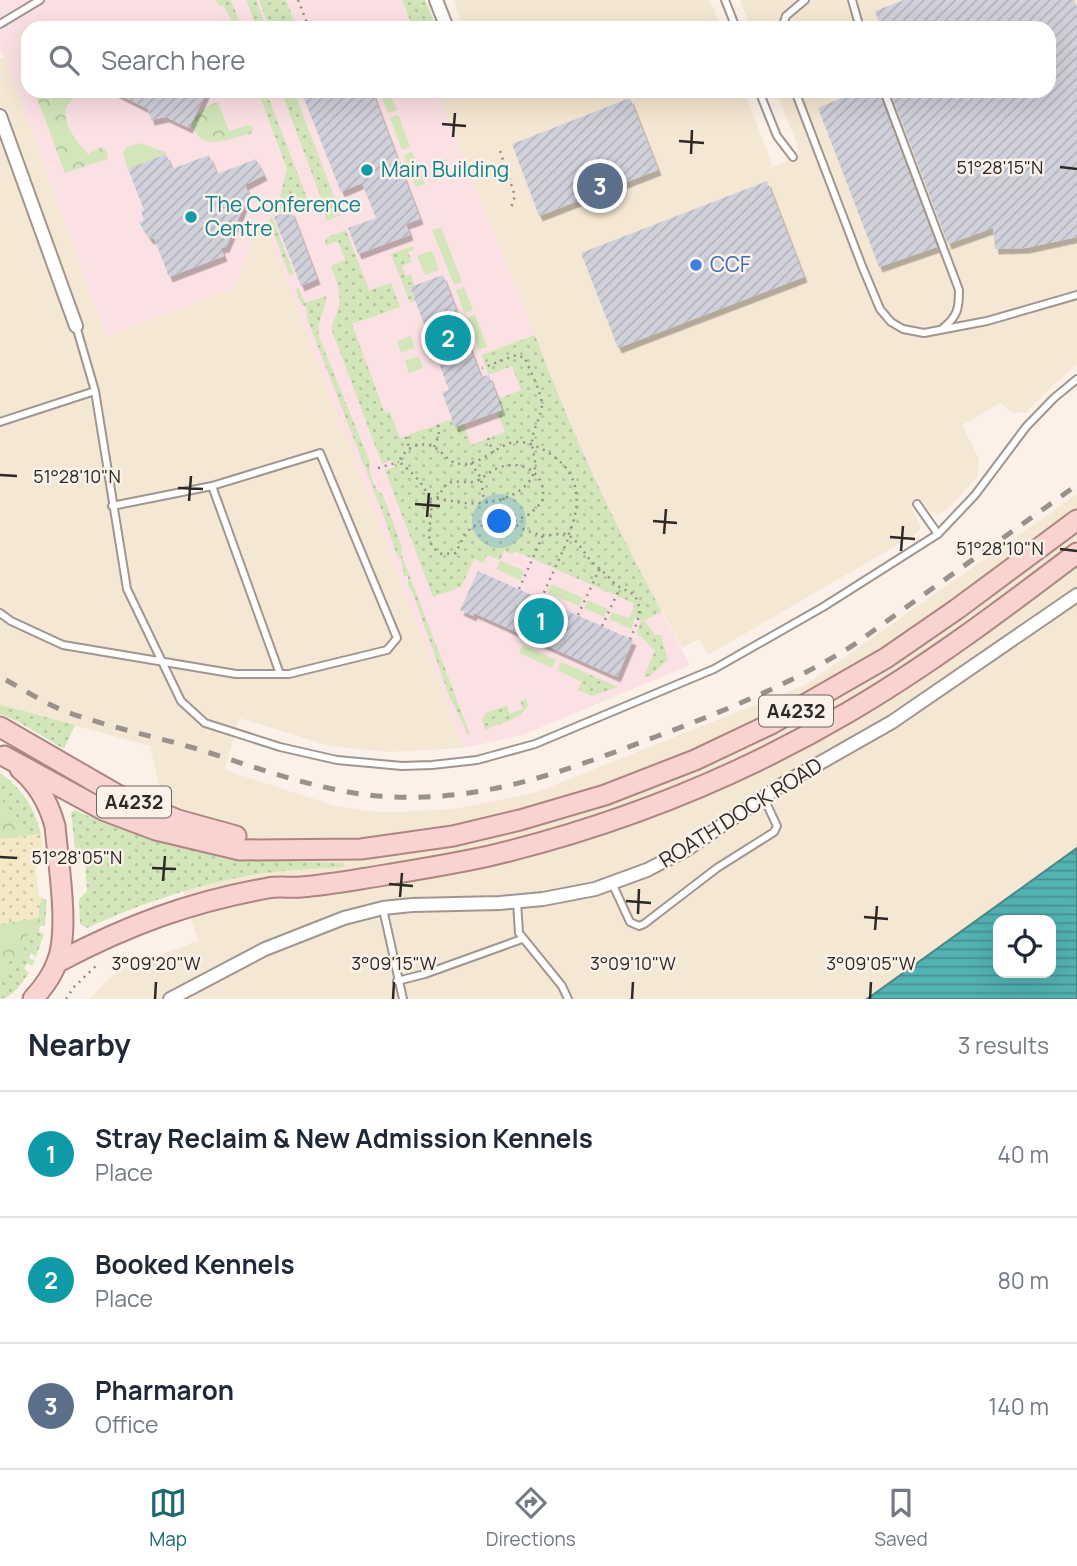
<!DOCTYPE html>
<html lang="en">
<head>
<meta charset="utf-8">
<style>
  :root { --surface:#fff; --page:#f2f2f3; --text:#1f2937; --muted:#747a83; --line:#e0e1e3; --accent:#1c686f }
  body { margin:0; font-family:Manrope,sans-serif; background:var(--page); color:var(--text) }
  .controls { position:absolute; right:21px; bottom:21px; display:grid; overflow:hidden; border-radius:14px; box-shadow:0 7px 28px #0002 }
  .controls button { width:63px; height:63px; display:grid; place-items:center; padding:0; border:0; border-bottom:2px solid var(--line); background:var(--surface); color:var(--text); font:35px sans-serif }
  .you { position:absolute; left:500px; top:522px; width:24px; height:24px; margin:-18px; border:5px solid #fff; border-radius:50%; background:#1a73e8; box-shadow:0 0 0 10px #1a73e833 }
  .badge { display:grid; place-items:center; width:46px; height:46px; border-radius:50%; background:var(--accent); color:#fff; font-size:23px; font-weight:700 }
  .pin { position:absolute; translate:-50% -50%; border:4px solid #fff; box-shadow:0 2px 7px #0006 }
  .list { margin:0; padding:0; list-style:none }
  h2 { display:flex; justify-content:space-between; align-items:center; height:91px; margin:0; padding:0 28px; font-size:30px }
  h2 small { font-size:23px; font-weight:400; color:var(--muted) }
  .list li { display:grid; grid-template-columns:46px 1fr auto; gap:21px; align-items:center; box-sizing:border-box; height:126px; padding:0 28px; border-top:2px solid var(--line) }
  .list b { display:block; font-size:26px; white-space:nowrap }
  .list p { margin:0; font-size:23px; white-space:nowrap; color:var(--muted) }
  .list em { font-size:23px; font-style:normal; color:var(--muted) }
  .icon { flex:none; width:38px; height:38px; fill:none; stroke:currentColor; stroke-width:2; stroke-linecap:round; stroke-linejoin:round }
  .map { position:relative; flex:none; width:1077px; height:999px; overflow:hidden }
  .search { position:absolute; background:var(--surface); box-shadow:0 7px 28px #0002; left:21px; right:21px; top:21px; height:77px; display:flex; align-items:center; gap:18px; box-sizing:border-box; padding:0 24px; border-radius:21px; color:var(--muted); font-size:26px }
  .sheet { height:469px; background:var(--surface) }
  nav { display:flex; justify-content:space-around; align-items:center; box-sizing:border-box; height:98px; border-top:2px solid var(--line); background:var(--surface); font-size:19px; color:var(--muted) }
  nav a { display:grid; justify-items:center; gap:4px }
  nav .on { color:var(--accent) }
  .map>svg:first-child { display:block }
  .commercial { fill:#fce1e4 }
  .industrial { fill:#f4e7d3; fill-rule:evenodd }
  .grass { fill:url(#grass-dots) }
  .forest { fill:url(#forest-crowns) }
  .sand { fill:url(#sand-dots) }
  .garden { fill:#d2e6ba }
  .water { fill:url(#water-rules); stroke:#488988; stroke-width:2; fill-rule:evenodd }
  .building { fill:url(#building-hatch); filter:url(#shadow) }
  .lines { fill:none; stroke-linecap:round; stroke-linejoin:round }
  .lane-casing { stroke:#a0968f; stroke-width:10 }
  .street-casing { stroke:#a0968f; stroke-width:16 }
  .primary-casing { stroke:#ae8580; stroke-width:23 }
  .path { stroke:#968f89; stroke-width:2.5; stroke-dasharray:2 5; stroke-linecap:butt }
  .lane { stroke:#fff; stroke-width:6 }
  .street { stroke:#fff; stroke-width:12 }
  .primary { stroke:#f8d3d0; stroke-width:19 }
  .rail { stroke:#99928b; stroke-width:5; stroke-dasharray:12 12; stroke-linecap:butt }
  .ticks { fill:none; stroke:#2d2926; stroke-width:2.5 }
  .culture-dot { fill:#0f9aa8; stroke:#fbf1e8; stroke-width:2.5 }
  .shop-dot { fill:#3f7fe0; stroke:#fbf1e8; stroke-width:2.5 }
  .labels { text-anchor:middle; stroke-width:5; stroke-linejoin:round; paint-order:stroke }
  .shield { fill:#fbf1e8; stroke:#6b6560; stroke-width:2 }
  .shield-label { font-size:19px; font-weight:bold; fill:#2d2926 }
  .culture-label { font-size:21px; fill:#0d838f; stroke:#fbf1e8; text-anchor:start }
  .shop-label { font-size:21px; fill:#366cbe; stroke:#fbf1e8; text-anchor:start }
  .street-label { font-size:21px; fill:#2d2926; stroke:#fbf1e8 }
  .ticks-label { font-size:18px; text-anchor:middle; fill:#2d2926; stroke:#fbf1e8; stroke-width:5; stroke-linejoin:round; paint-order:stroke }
</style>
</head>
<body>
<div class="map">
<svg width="1077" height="999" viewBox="0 0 1077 999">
  <defs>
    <pattern id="grass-dots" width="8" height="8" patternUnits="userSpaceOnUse" patternTransform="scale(1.75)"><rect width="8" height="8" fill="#d2e6ba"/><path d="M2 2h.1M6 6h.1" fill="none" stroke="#b5c5a0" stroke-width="1.8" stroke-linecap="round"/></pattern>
    <pattern id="forest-crowns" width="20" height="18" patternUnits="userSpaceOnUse" patternTransform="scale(1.75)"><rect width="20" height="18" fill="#d2e6ba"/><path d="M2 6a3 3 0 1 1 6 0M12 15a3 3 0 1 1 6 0" fill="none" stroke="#b5c5a0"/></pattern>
    <pattern id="sand-dots" width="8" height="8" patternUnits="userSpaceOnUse" patternTransform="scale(1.75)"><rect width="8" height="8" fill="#f3e9c4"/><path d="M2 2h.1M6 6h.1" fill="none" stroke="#d1c8a8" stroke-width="1.8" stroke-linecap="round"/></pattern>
    <pattern id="water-rules" width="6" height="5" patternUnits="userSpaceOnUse" patternTransform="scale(1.75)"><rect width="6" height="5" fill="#53b2b2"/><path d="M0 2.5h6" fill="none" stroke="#459191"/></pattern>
    <pattern id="building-hatch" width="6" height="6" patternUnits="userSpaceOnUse" patternTransform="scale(1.75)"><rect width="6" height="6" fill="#d1d1dc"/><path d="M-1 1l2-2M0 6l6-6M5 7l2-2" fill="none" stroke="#b4b3bd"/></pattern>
    <filter id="shadow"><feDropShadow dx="3.5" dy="5.5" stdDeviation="0" flood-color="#0004"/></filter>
  </defs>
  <rect width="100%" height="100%" fill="#fbf1e8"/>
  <path class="commercial" d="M0,0H402L413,28H28V91H437L555,385L630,553L690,665L523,735L464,748L262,219L234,288L106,337L5,58L0,50Z"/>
  <path class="industrial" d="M454,0H710L721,28H464Z
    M740,0H1077V365L1052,386L1026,413L1012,412L1000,403L962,425L979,459L977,477L954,503L938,515L928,510L922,501L911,507L921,527L916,534L708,655L699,639L682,648L630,553L555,385L437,91H744L773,167L801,154L776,91H1049V28H751Z
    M5,58L106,337L234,288L262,218L464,748L387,752L330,746L239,718L225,770L332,805L366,811L394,812L455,809L534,793L805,685L1077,494V999H90L106,981L124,968L198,941L185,899L150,746L0,705V59ZM998,920H1051V973H998Z"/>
  <path class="grass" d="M216,0H231L242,28H236L224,7L218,5Z
    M246,0H256L267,28H257Z
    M259,0H286L297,28H270Z
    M402,0H425L437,28H413Z
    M258,91H266L308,201L272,216L294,274L289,275L269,220L277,208L287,169Z
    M281,91H291L339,216L326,221L323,203Z
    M346,230L369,290L391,283L400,307L352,324L385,413L390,412L400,438L452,419L455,427L464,424L471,445L505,432L497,412L498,399L521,390L512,366L489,375L481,355L535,335C570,430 614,523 662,612L644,620L655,635H661L668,660L650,676L644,677L655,650C647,646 646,638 638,636L637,632L641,620L630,616L635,604L517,552L512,554L504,551L500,560L487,555L483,563L474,559L461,587L433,597L385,470L395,467L392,460L382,464L332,331C331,323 336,318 338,310C343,293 336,281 331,266L345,260L338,241L326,245L325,238Z
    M413,246L414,250L408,252L412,262L402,266L406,276L411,274L415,285L410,288L415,301L410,303L391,254Z
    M299,288L305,303L326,296C326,311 316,321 319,337L370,462C368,473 374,489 383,495L402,547L401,553L470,734L468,735L448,693L413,594L408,585V576H404L402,563L395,550L386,522L308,321L306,307L301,303L295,289Z
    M586,673L618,687L591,696L578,690Z
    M526,699L528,705C521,721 498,723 485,730L482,720L486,713L507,705L510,714L523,709L520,701Z
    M0,705L75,725L64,749L17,721L0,714Z
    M0,773C22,788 35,808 41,834L0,839Z
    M75,810C160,850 251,862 344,863V867C311,869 278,870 246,876C191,886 138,905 87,928L80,924L79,899L87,891L85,864L76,857L71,812Z
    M41,897L47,901L45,926H40L39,932L44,934L36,957L31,953L29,958L35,961L32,966L28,963L24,968L29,973C22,983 13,997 0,999V924L38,918Z"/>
  <path class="forest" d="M40,91H79C76,97 67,103 66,109C62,123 78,144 88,154L102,147L107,152L108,159L65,173L35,93Z
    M218,102L229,131L248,125L253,128L251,134C227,137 204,156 191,124C197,112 206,105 218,102Z
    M0,798L27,830V840L0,850Z
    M0,908L37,915L39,924L28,932C25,946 25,959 8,961L10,966L6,973L0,975Z"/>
  <path class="sand" d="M41,834L44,860L36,869L38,896L41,897L38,918L0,924V839Z"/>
  <path class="garden" d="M291,91H294L341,215L339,216Z
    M379,91H389L397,110L388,113Z
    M398,114L410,147L402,150L390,118Z
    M140,143L165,152L166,154L128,169L123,153L126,147Z
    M412,152L425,184L416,187L404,155Z
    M441,227L462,282L454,285L432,230Z
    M432,250L439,270L425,275L417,256Z
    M464,287L473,310L464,313L456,290Z
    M475,314L487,347L479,350L466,318Z
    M411,336L415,348L401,353L397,341Z
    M419,356L423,368L409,373L405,361Z
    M500,560L524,571L520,580L496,569Z
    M551,584L583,598L579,606L547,592Z
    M588,600L608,609L604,617L584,608Z
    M612,612L628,618L630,616L635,618L631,629L609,619Z
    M523,645L556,660L552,668L519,653Z
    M561,662L586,673L582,682L557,670Z"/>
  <path class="water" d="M1077,848V999H867ZM998,920H1051V973H998Z"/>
  <path class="building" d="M904,0H1074L1077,7V237L1026,248L995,249L993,228L948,244L890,91H1049V28H881L875,11Z
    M112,91H207L189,128L166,117L151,120L148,109Z
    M301,91H372L420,219L406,224L410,235L358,254L348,228L376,218L362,183L341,192Z
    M858,91H878L937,247L879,267L818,108Z
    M630,98L658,170L539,216L512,144Z
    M166,154L172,169L209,155L217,174L256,159L264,175L245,185L249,194L226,247L221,248L224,256L169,277L154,238L150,239L139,223L144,220L141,211L144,210L128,169Z
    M767,181L804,277L618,348L581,253Z
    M291,210L317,279L301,286L274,217Z
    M443,275L481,377L489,375L502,410L455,427L442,392L449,390L410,287Z
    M478,571L633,640L617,677L474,613L473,616L460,610Z"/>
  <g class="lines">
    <defs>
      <path id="lane" d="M725,0L736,28
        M852,0L860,28
        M0,24L40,0
        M782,28L786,16L805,0
        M759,91L777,136L793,157
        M795,91L862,266L880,309L891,322L903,329L924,333L987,321L1077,295
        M884,91L959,290C959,308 958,316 943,328
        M95,391L127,589L181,701L205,723L280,747L337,760L402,766L432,765L477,760L535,744L714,669L823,607L938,534L975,495L1026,427L1054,398L1077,379
        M0,422L95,391L76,326
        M212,486L280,674
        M917,504L938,534
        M0,613L11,621L63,645L236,674H289L387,650L397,638L320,453L212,486L112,506
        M612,883L630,922L639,926L644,924L717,868L774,832L777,826L763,796
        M517,902L519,933L562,986L568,999
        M383,909L403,999
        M397,981L425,974L522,939"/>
      <path id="street" d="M436,0L447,28
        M0,116L76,326
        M170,999L265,949L344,918L383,908L412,905L500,903L543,899L595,889L647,870L686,850L783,784L892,722L1077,595"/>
      <path id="primary" d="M0,727L116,794L178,820L236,836
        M4,756L103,810L156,830L240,850L361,849L453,836L520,820L605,795L695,760L771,724L886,658L957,609L1077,520
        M20,769C38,784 49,804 55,826C58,862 70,931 57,962C52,976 43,988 33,999
        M58,962C128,925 190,902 268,888C279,886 290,888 301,887C327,885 354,880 379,876C416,870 453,864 489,856C615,826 736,778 847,713C928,666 1003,609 1077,553"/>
    </defs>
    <use href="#lane" class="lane-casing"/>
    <use href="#street" class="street-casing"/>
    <use href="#primary" class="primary-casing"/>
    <path class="path" d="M298,0L309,28
      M500,151L515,196L511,208
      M406,437L409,447
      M488,438L493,452
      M434,447L439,435L438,424
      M471,463L481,478L484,502
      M378,468L399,462
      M437,498L447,483C456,480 465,483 474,482C482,480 489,471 498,468C522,458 549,474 542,502L530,514L507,525L473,526L464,535L456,553L442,554C418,542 436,520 430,500C425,485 411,471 399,462C404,448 420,440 434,447C445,453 447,463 461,464C480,465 493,449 510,443C521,440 533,444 542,449C579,468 584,500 568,536
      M504,498L500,508C503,521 530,534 543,535C551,536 558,533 565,534C577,538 583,552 591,561C599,569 607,574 614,583C622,591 635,590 638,603C642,614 635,628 630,639
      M430,499C442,497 455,503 467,503C491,505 530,496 535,468C536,459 532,451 532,441C533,429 542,414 542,405C541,390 530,372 525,358L516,355L482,368
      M519,589L543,535
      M541,599L569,537
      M578,615L600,568
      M602,626L620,588
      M66,999L74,987L99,963"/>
    <use href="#lane" class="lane"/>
    <use href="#street" class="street"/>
    <use href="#primary" class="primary"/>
    <path class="rail" d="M6,680C26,691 46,704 67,712C109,727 152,736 194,748C256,767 314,790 378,796C481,804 562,772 655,737C724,711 789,685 852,646L1077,485"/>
  </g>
  <path class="ticks" d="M442,124L466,126M453,137L455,113M679,141L704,143M691,154L692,130M1060,167L1077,169M0,475L17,476M178,488L203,489M189,501L191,476M415,504L440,506M427,517L429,493M653,521L677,523M664,534L666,509M890,537L915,539M1060,549L1077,551M901,551L903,526M0,857L17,858M152,868L176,869M163,881L165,856M389,884L413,886M400,897L402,873M626,901L651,903M638,914L639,889M864,917L888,919M875,930L877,906M155,999L156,982M393,999L394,982M632,999L633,982M870,999L871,982"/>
  <g class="culture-dot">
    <circle cx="367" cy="170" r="7"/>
    <circle cx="191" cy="217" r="7"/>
  </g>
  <circle class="shop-dot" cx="696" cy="265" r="7"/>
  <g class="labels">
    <g class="shield">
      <rect x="759" y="695.5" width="74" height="31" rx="5"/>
      <rect x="97" y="786.5" width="74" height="31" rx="5"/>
    </g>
    <g class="shield-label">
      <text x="796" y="718">A4232</text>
      <text x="134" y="809">A4232</text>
    </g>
    <g class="culture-label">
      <text x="381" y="177">Main Building</text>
      <text x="205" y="212">The Conference<tspan x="205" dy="24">Centre</tspan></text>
    </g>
    <g class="shop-label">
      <text x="710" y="272">CCF</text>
    </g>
    <g class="street-label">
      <text transform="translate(741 813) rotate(-32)" y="7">ROATH DOCK ROAD</text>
    </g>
  </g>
  <g class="ticks-label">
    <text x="1000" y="174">51°28'15"N</text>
    <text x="77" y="483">51°28'10"N</text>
    <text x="1000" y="555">51°28'10"N</text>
    <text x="77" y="864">51°28'05"N</text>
    <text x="156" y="970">3°09'20"W</text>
    <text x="394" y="970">3°09'15"W</text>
    <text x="633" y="970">3°09'10"W</text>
    <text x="871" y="970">3°09'05"W</text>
  </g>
</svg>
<div class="controls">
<button><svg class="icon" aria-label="locate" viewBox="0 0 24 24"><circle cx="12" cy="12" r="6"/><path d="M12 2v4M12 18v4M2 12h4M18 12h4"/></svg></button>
</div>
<div class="you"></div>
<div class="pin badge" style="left:541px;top:621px;background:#0f9aa8">1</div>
<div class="pin badge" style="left:448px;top:338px;background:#0f9aa8">2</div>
<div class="pin badge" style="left:600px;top:186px;background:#5c6f8a">3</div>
<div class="search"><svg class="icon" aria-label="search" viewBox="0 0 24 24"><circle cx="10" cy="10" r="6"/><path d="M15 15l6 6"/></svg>Search here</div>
</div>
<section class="sheet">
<h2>Nearby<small>3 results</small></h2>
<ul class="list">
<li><span class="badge" style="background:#0f9aa8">1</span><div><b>Stray Reclaim &amp; New Admission Kennels</b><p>Place</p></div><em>40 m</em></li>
<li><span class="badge" style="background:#0f9aa8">2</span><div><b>Booked Kennels</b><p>Place</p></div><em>80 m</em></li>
<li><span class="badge" style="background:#5c6f8a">3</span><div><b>Pharmaron</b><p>Office</p></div><em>140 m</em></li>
</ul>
</section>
<nav>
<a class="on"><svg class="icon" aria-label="map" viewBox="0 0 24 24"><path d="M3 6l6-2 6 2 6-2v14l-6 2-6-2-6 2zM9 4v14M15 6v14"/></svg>Map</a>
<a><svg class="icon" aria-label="directions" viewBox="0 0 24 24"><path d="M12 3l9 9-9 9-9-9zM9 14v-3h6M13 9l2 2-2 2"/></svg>Directions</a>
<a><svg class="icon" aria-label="saved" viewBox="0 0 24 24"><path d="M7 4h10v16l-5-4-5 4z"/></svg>Saved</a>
</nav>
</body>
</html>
